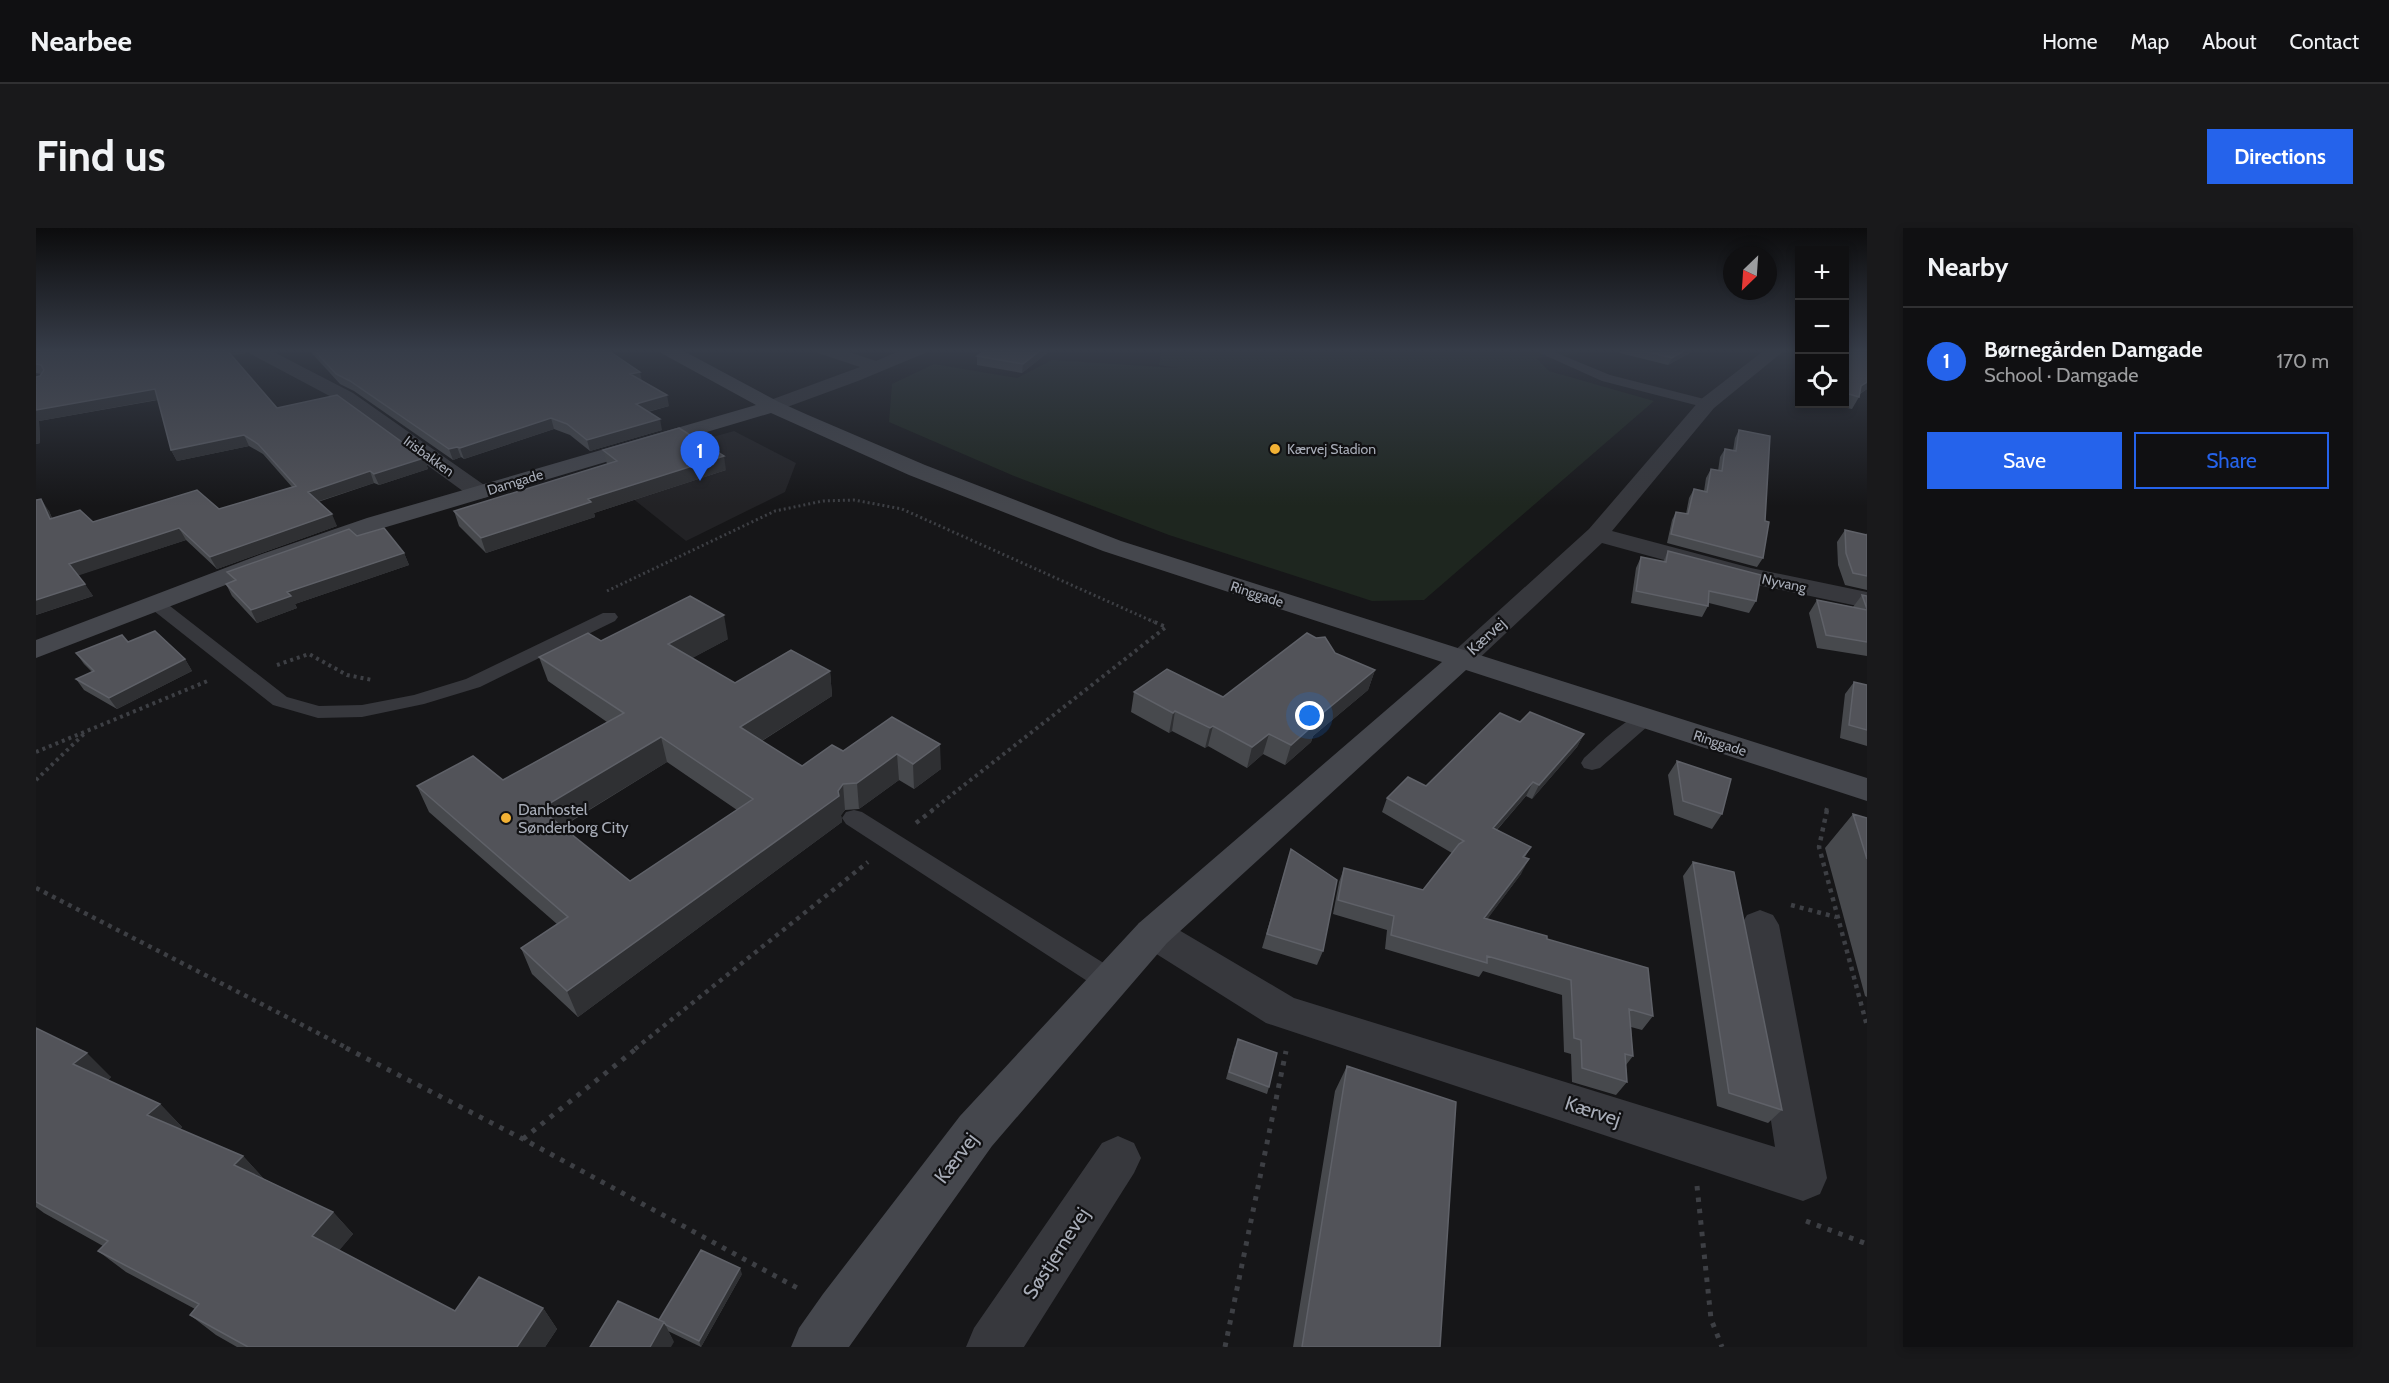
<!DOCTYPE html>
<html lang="en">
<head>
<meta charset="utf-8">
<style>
  :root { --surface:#101012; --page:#19191b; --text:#f1f3f6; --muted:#9c9d9f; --line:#303032; --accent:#2563eb }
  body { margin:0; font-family:Cabin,sans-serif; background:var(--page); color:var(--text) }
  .controls { position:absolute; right:18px; top:18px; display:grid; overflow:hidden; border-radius:0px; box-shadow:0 3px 9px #0003 }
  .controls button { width:54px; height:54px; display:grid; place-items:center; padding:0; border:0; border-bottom:2px solid var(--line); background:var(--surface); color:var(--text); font:30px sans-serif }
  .compass { position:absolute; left:1687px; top:18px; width:54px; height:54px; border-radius:50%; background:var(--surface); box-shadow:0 3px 9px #0003; rotate:205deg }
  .you { position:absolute; left:1274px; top:488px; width:21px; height:21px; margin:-15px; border:4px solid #fff; border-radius:50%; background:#1a73e8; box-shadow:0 0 0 9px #1a73e833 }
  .badge { display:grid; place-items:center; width:39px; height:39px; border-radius:50%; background:var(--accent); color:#fff; font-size:20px; font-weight:700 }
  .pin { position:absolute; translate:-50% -50px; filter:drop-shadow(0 2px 3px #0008) }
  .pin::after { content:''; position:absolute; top:32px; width:21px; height:18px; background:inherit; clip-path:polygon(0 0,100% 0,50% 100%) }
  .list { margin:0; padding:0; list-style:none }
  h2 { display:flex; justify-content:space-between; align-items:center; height:78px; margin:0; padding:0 24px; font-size:26px }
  h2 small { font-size:20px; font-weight:400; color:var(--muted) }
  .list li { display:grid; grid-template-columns:39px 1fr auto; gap:18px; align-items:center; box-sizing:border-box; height:108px; padding:0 24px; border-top:2px solid var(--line) }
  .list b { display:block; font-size:22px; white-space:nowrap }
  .list p { margin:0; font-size:20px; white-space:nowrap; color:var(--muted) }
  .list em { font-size:20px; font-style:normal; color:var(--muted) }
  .actions { display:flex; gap:12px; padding:18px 24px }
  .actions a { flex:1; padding:14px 0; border:2px solid var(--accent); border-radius:0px; text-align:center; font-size:21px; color:var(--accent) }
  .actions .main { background:var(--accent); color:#fff }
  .icon { flex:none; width:33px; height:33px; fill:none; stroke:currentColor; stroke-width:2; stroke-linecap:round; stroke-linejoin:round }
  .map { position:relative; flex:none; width:1831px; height:1119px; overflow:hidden; border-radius:0px }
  header { display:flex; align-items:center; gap:36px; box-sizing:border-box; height:84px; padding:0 30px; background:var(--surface); border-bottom:2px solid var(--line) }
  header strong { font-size:28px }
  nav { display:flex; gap:33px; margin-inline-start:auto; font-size:21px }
  .intro { display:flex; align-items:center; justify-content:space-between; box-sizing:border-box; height:144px; padding:0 36px }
  h1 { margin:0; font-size:42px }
  .button { padding:15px 27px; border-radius:0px; background:var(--accent); color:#fff; font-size:21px; font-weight:700 }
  main { display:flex; gap:36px; padding:0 36px }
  aside { flex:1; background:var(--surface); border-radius:0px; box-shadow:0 3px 9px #0003 }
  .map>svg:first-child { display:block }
  .built { fill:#222225 }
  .green { fill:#1e261f }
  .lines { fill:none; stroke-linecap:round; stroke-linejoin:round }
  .path-far3 { stroke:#3d3f44; stroke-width:3; stroke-dasharray:2 3; stroke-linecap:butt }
  .path-far2 { stroke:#3d3f44; stroke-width:4; stroke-dasharray:3 4; stroke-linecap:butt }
  .path-far1 { stroke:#3d3f44; stroke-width:4.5; stroke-dasharray:4 5; stroke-linecap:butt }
  .path { stroke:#3d3f44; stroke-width:5; stroke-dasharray:4.5 7; stroke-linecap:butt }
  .lane { fill:#37383d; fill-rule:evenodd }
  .street { fill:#37383d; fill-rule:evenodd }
  .secondary { fill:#45474d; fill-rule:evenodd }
  .wall { fill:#47494d; fill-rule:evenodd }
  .shaded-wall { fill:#2f3033 }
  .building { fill:#525359; stroke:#5f6168; stroke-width:1.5; fill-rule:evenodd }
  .poi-dot { fill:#f2b134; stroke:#111113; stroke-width:2 }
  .labels { text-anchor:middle; stroke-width:4.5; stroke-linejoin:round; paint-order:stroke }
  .far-poi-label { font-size:14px; fill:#a8adb8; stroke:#111113; text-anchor:start }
  .far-street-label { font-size:14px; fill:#a8adb8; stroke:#111113 }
  .street-label { font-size:16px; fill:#a8adb8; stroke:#111113 }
  .poi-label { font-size:16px; fill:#a8adb8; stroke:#111113; text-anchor:start }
  .near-street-label { font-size:20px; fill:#a8adb8; stroke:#111113 }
</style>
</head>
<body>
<header>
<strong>Nearbee</strong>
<nav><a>Home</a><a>Map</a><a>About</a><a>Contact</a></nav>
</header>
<div class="intro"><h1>Find us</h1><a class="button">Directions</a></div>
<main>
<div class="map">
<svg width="1831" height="1119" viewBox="0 0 1831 1119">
  <rect width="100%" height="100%" fill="#161618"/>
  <path class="built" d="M698,203L760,235L749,264L650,313L561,242Z"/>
  <path class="green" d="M1126,121H1564L1563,123L1500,130L1513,143L1618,173L1388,372L1336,373L1133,307L978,248L853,194L856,156L898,136L981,150L1016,132L1141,140L1123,137Z"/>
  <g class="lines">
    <path class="path-far3" d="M571,363L739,283L787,273L818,272L866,281L1118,394"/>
    <path class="path-far2" d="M241,437L273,426L311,447L336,452
      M0,524L174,452
      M0,552L49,505
      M895,583L1130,399L1114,392
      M1790,583L1791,580"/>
    <path class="path-far1" d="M1791,582L1783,619L1831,798
      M880,595L897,582
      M0,660L313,821
      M1755,677L1800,689
      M599,821L832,634"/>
    <path class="path" d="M310,820L487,911L765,1062
      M487,911L601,820
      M1661,958L1675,1091L1686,1119
      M1770,993L1831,1016
      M1189,1119L1250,823"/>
    <path class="lane" d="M1495,121H1511L1574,147L1676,173L1678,176L1671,180L1566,153Z
      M119,370L125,371L251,469L283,478L326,477L378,467L430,451L567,385H579L582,389L579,393L444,459L388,476L326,489L282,490L237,477L113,379L110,375L113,371Z
      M1610,485L1617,486L1620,491L1564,540L1556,542L1548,540L1545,535L1548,530C1566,514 1587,491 1610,485Z
      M818,582L826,584L1082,744L1086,752L1082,760L1072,763L1062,760L810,596L806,590L810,584Z"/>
    <path class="street" d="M210,121H232L317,165L451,259L454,264L451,269L443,271L435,269L303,173L213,125Z
      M780,121H804L840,133L868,121H892L889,125L822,153L743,182H729L726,178L729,174L824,139L782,125Z
      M1730,121H1750L1678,180L1576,303L1715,340L1831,364V380L1712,355L1566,315L1435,438L1425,441L1415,438L1411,432L1415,426L1553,301L1664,172Z
      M1724,682L1737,687L1743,697L1791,950L1784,966L1767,973L1230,795L1103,715L1098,705L1103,695L1117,690L1131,695L1258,770L1739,919L1705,697L1711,687Z
      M1082,908L1098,915L1105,930L1098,945L988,1119H930L938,1100L1066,915Z"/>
    <path class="secondary" d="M622,121H644L743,174L772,187L889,237L1085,313L1831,550V573L1430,442L1131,715L956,918L813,1119H755L763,1100L787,1066L924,888L1103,695L1406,434L1067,323L873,247L735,185L347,300L244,336L0,430V412L226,326L331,290L720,177L625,125Z"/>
  </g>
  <path class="wall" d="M0,121H208L210,125L195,127L241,180L388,230L392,241L343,257L338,255L282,274L301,298L181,341L150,312L42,347L57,368L0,387V272L13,283L16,290L57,294L183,281L256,259L227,226L213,218L141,233L135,222L122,172L3,193L4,215L0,216V149L4,148L5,146L0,145Z
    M272,121H570L633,178L612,184L626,202L554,223L534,207L518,201L428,231L425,229L417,232L318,163L304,156Z
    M951,121H1016L986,145L941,137V128Z
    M1586,121H1661L1632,137L1584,125Z
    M1809,121H1831V161L1824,166L1823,169L1816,181L1792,176H1809Z
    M1703,202L1727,330L1721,339L1631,315L1636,292L1640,284L1650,286L1653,270L1658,261L1668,263L1670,250L1675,241L1682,243L1684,229L1689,221L1697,223L1699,210Z
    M567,222L690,242L558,285L559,289L450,325L423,298L418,283L571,236Z
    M1809,302L1830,307L1831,305V362L1809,357L1802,337L1801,314Z
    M321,308L368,325L373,337L259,376L261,380L221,395L196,368L190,356L196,353L191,344Z
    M1632,323L1720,373L1713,385L1673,375L1672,378L1666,389L1595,375L1600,340L1605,329L1627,334Z
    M1826,367L1831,368V428L1781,420L1773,385L1781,372L1817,379Z
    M692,411L656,430L699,455L794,443L796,468L726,513L766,538L807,523L856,489L905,541L878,561L863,552L823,581L809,582L805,587L806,594L542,789L496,746L485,720L521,696L393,584L381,558L467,552L571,494L512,453L503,429L565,413ZM631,534L701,582L594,653L526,599Z
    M92,414L149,431L156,443L81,481L48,462L40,451L56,444L48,436L40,425Z
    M1299,425L1339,442L1332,462L1277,508L1275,514L1249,537L1227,526L1211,540L1172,518L1169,520L1136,503L1133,505L1095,484L1098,464L1187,469Z
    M1818,454L1831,457V518L1804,510L1809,466Z
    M1484,494L1548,506L1541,519L1496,571L1490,568L1461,602L1495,619L1489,629L1485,646L1451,691L1511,711L1617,788L1606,802L1595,799L1597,828L1590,837L1591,854L1580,867L1536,854L1535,826L1528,824L1526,767L1447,743L1443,749L1349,721L1351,702L1297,686L1303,654L1308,640L1387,662L1416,625L1346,584L1351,570L1390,558Z
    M1641,533L1686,586L1676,601L1638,587L1632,547Z
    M1817,586L1831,590V769L1829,768L1789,620Z
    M1657,634L1746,882L1732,895L1681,878L1647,648Z
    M1251,635L1287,723L1281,737L1226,720Z
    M0,800L75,849L72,852L124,876L146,899L144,901L207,928L228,951L297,984L317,1006L303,1022L419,1083L507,1080L521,1101L509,1119H201L180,1107L154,1087L159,1081L90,1044L62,1023L67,1018L8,985L0,979Z
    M1199,818L1233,859L1231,866L1190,851Z
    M1311,838L1404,1119H1257L1299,863Z
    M706,1046L665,1119L632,1103L638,1114L623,1092Z"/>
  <path class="shaded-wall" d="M189,121H208L210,125L192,128Z
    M1006,121H1016L986,145L987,136Z
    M1651,121H1661L1632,137L1636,130Z
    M604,144L606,154L594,146Z
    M1831,154V161L1820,168L1825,158Z
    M119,161L125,171L3,193L4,215L0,216V182Z
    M631,167L633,178L602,186L600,176Z
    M515,190L518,201L428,231L424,220Z
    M624,191L626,202L554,223L551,212Z
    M208,207L213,218L141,233L135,222Z
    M421,219L425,229L417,232L413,221Z
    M688,228L690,242L558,285L559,289L450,325L445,310L552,271Z
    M388,230L392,241L343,257L338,246Z
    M334,243L338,255L277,275L272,264Z
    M5,271L13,283L21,303L14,291Z
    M296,286L301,298L181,341L174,329Z
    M143,300L150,312L41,348L33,336Z
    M368,325L373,337L259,376L261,380L221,395L215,382L251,364Z
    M49,356L57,368L0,387V372Z
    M688,387L692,411L638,440L632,416Z
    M149,431L156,443L81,481L73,470Z
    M1339,442L1332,462L1277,508L1275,514L1249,537L1255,517L1277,493Z
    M794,443L796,468L708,524L704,499Z
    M1139,483L1136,503L1133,505L1137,485Z
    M1177,498L1172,518L1169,520L1174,500Z
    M1233,506L1227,526L1211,540L1216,519Z
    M1548,506L1541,519L1496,571L1503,557Z
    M625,509L631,534L513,606L504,581Z
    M904,516L905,541L878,561L877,536Z
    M861,526L863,552L823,581L821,555Z
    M1497,554L1490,568L1450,614L1457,600Z
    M807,556L809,582L805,587L806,594L542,789L531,763L802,563Z
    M1493,631L1485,646L1441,705L1448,690Z
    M51,825L75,849L62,860L37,836Z
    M124,876L146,899L135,910L111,887Z
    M207,928L228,951L198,937Z
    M297,984L317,1006L297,1030L276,1008Z
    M704,1040L706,1046L665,1119L663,1113Z
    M507,1080L521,1101L509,1119H481Z
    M628,1094L638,1114L635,1119H614Z"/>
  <path class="building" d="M0,121H190L241,180L301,167L388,230L338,246L334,243L272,264L296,286L174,329L143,300L33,336L49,356L0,372V272L5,271L14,291L44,282L57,294L161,262L183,281L260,258L222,216L208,207L135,222L119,161L0,182V149L4,148L8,142L5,137L0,136Z
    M277,121H570L604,144L594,146L631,167L600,176L624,191L551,212L531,196L515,190L424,220L421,219L413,221L314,153L300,146Z
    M951,121H1006L987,136L941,128Z
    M1600,121H1651L1636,130Z
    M1809,121H1831V154L1825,158L1823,169L1809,165Z
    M643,200L688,228L552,271L555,274L445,310L418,283L581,233L567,222Z
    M1703,202L1734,208L1729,293L1733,294L1727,330L1635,306L1640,284L1652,286L1658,261L1671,264L1675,241L1686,243L1689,221L1700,223Z
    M348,300L368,325L251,364L255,368L215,382L190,356L200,352L191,344L313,301L321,308Z
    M1809,302L1831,307V348L1817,345L1810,325Z
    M1632,323L1725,347L1720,373L1673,363L1672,378L1600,363L1605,329L1630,334Z
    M1826,367L1831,368V381Z
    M654,368L688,387L632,416L699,455L755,422L794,443L704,499L766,538L796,517L807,523L856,489L904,516L877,536L861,526L821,555L807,556L802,563L803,568L531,763L485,720L532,689L381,558L437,528L467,552L588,485L503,429L552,405L565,413ZM625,509L717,571L594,653L504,581Z
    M1781,372L1831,382V414L1790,407Z
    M119,403L149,431L73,470L40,451L58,443L40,425L86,407L92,414Z
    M1271,405L1280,410L1289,409L1299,425L1339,442L1277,493L1281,494L1255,517L1233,506L1216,519L1177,498L1174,500L1139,483L1137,485L1098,464L1131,441L1187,469Z
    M1818,454L1831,457V502L1813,497Z
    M1494,484L1548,506L1503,557L1497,554L1457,600L1495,619L1487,629L1493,631L1448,690L1511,708V711L1612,740L1617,788L1593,781L1597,828L1589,826L1591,854L1546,840L1545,812L1538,810L1535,752L1451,728V735L1355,707L1358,688L1302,672L1308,640L1387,662L1423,616L1428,613L1351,570L1372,549L1390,558L1464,485L1484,494Z
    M1641,533L1695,551L1686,586L1647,573Z
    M1817,586L1831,590V631Z
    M1255,621L1301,652L1287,723L1231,706Z
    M1657,634L1698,644L1746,882L1693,865Z
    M0,800L51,825L37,836L124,876L111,887L207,928L198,937L297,984L276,1008L419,1083L443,1049L507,1080L481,1119H212L154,1087L163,1076L62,1023L72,1013L0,974Z
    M1202,811L1241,825L1233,859L1193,844Z
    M1311,838L1420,874L1404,1119H1266Z
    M665,1022L704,1040L663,1113L630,1097L628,1094L623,1092Z
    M582,1073L628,1094L614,1119H554Z"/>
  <linearGradient id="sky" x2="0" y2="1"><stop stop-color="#0c0c0d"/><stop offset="0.44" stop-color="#363c48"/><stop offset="1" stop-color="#363c48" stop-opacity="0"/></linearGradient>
  <rect width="1831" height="278" fill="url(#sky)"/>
  <g class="poi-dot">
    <circle cx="1239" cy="221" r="6"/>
    <circle cx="470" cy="590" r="6"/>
  </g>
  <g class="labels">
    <g class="far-poi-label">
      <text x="1251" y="226">Kærvej Stadion</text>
    </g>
    <g class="far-street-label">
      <text transform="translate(393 228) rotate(36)" y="5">Irisbakken</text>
      <text transform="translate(479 254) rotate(-17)" y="5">Damgade</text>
      <text transform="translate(1748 355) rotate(12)" y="5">Nyvang</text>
      <text transform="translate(1221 366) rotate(18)" y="5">Ringgade</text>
      <text transform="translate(1684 515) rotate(18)" y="5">Ringgade</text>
    </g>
    <g class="street-label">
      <text transform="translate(1450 408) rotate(-43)" y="6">Kærvej</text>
    </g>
    <g class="poi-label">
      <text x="482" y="587">Danhostel<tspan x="482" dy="18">Sønderborg City</tspan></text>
    </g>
    <g class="near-street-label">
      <text transform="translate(1557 883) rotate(18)" y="7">Kærvej</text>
      <text transform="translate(920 930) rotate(-53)" y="7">Kærvej</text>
      <text transform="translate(1020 1025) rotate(-57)" y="7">Søstjernevej</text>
    </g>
  </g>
</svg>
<div class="controls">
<button>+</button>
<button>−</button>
<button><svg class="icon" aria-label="locate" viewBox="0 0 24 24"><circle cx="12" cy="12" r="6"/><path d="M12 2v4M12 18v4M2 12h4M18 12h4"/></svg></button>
</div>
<svg class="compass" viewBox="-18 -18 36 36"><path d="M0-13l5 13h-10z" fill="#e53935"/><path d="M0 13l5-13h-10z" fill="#9c9d9f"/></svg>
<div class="you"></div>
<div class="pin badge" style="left:664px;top:253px">1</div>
</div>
<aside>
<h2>Nearby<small></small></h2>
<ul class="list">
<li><span class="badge">1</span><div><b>Børnegården Damgade</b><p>School · Damgade</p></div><em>170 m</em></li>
</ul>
<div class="actions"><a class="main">Save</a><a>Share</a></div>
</aside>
</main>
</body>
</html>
